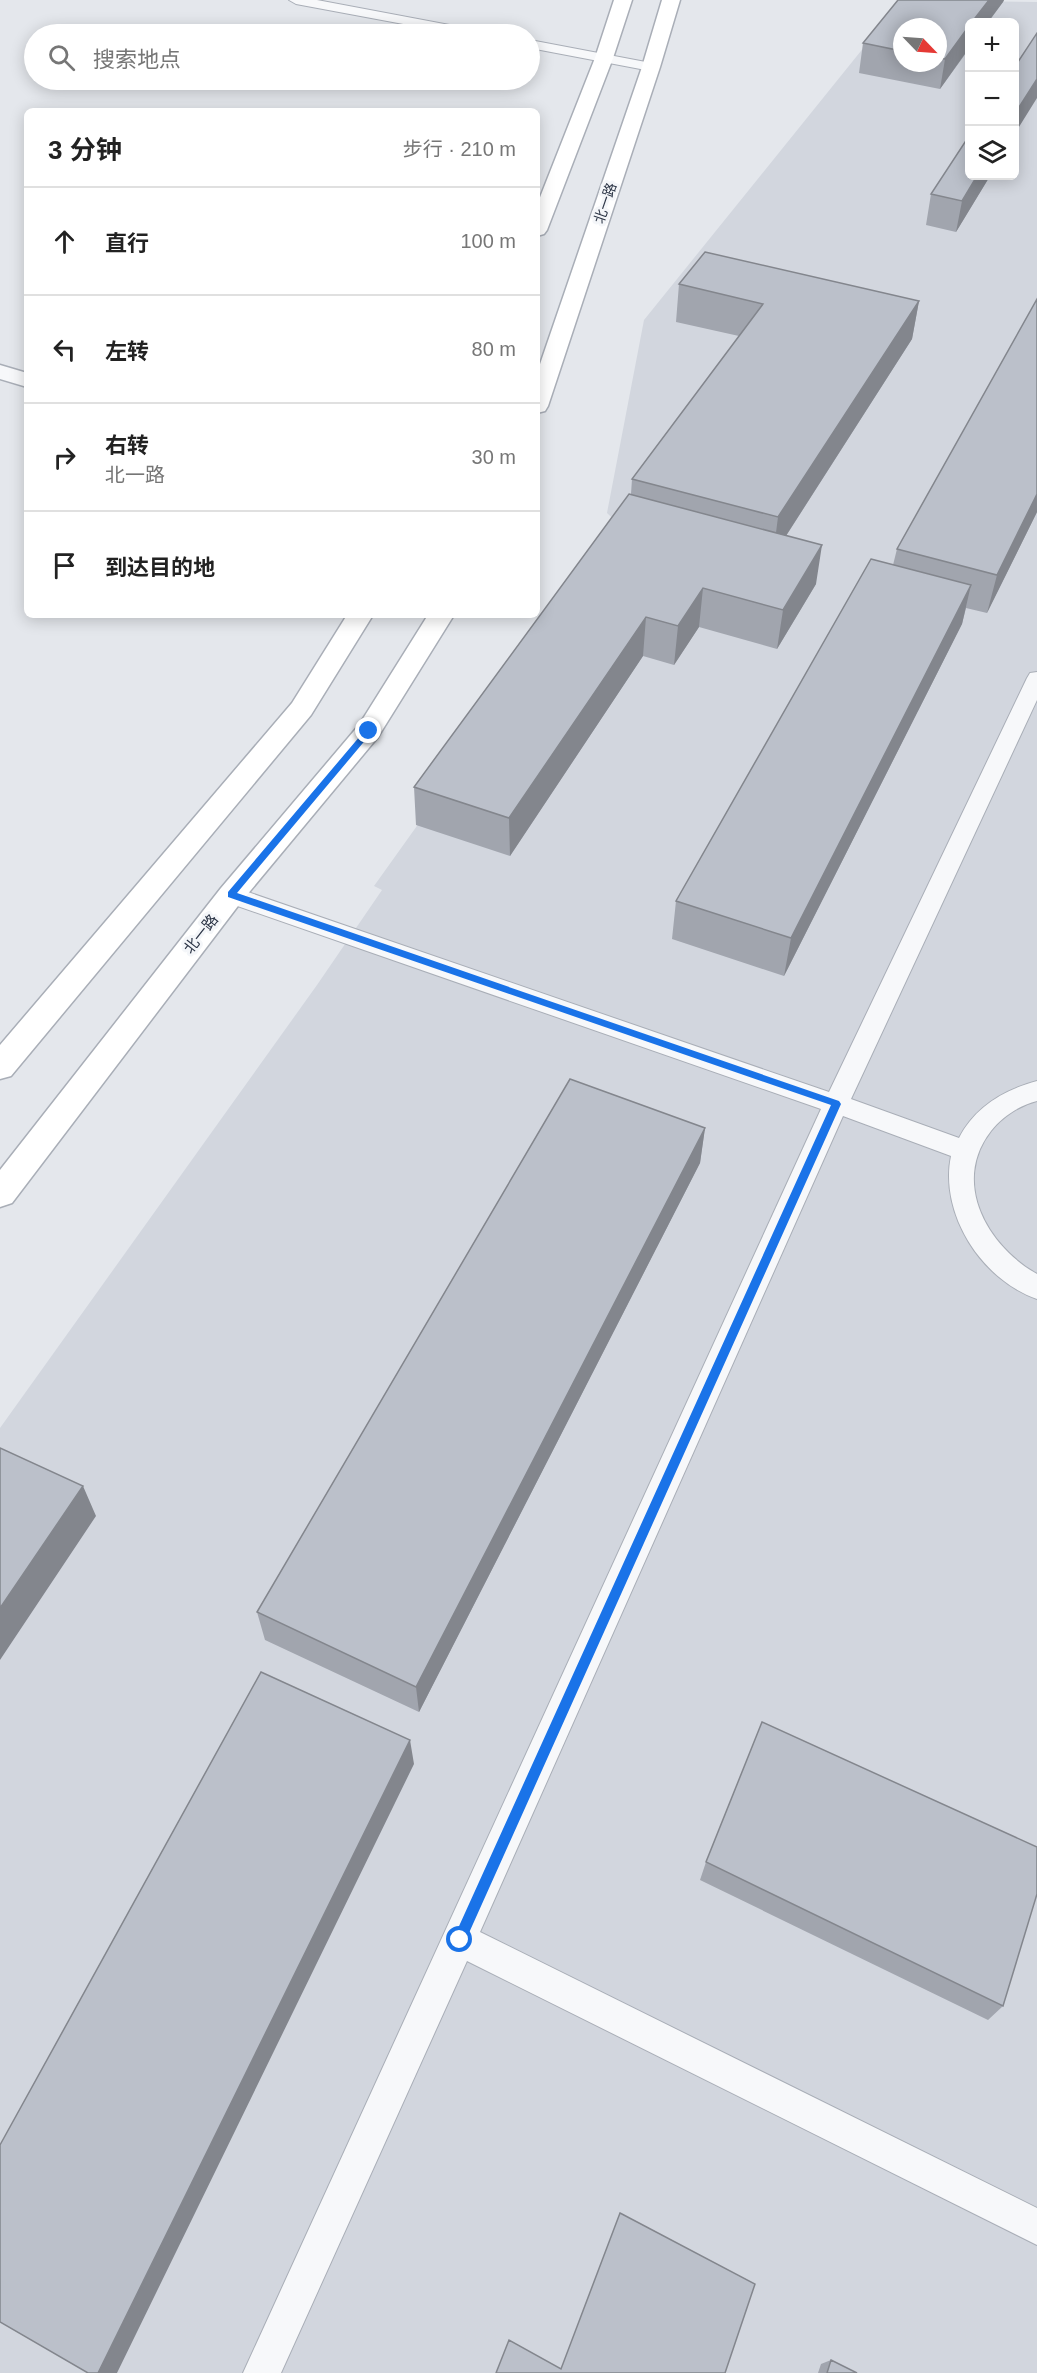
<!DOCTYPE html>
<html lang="zh">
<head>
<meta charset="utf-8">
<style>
  :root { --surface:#fff; --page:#f2f2f2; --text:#222; --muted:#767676; --line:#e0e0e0 }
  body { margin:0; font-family:Helvetica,"Noto Sans SC",sans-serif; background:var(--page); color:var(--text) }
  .controls { position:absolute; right:18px; top:18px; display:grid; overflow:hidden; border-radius:9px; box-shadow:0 3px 15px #0003 }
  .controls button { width:54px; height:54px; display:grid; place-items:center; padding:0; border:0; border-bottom:2px solid var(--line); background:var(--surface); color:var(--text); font:30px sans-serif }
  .compass { position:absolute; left:893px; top:18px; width:54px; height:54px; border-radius:50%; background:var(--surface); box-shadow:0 3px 15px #0003; rotate:115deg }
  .stop { position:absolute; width:18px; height:18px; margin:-14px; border:4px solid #1a73e8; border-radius:50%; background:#fff }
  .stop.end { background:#1a73e8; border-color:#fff; box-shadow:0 2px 6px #0008 }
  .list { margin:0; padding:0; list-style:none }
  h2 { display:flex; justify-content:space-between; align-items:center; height:78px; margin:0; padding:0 24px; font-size:26px }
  h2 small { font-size:20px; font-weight:400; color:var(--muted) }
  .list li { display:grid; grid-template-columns:39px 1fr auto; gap:18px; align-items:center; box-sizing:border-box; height:108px; padding:0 24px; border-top:2px solid var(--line) }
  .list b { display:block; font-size:22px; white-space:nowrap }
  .list p { margin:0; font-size:20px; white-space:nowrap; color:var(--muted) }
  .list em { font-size:20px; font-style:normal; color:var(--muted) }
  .icon { flex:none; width:33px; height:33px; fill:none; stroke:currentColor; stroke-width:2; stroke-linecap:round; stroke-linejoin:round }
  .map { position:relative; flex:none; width:1037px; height:2373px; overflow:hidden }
  .search { position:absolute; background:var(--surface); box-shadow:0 3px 15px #0003; left:24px; top:24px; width:516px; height:66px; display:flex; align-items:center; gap:15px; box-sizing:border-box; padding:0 21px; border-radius:33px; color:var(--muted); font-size:22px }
  .panel { position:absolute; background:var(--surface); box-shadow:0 3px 15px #0003; left:24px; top:108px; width:516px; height:510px; border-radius:9px }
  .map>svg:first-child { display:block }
  .built { fill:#d2d6de; fill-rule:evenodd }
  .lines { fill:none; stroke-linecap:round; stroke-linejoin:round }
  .service-casing { stroke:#a9aeb7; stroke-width:2 }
  .minor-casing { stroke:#a9aeb7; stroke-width:3 }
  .secondary-casing { stroke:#a9aeb7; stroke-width:3 }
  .service { fill:#f7f8fa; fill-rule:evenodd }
  .minor { fill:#f7f8fa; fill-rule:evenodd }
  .secondary { fill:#fff; fill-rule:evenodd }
  .wall { fill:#a1a5ae; fill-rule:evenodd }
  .shaded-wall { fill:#83868d }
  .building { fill:#bbc0ca; stroke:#83868d; stroke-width:1.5 }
  .route { fill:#1a73e8 }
  .labels { text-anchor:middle; stroke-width:6; stroke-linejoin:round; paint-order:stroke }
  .far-street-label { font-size:14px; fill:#2b3445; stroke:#f4f6f9 }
  .street-label { font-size:15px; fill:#2b3445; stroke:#f4f6f9 }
</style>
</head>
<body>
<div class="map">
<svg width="1037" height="2373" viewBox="0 0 1037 2373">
  <rect width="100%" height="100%" fill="#e4e7ec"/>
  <path class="built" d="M902,0L1037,2V2373H0V1428L317,985L382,890L374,886L627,532L607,513L644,320ZM970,22H1014V176H970ZM902,27H938V63H902Z"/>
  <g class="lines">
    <defs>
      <path id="service" d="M289,0H317L476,30L483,34H457L296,4Z
        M530,40L651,63L658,67L651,71L530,48Z
        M1037,672V700L851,1099L959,1138C975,1107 1004,1090 1037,1081V1101C1020,1105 1002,1117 991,1131C951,1182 987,1246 1037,1274V1299C982,1280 939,1214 951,1156L843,1116L480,1932L1037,2208V2245L467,1961L281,2373H243L821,1109L223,901L220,895L223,889L231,887L239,889L829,1092L1027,678L1030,673Z"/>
      <path id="minor" d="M0,365L27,373V387L0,379Z"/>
      <path id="secondary" d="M614,0H632L613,58L547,230L544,234L537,236V205L595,58Z
        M662,0H680L660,67L548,406L545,411L537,413V373L642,67Z
        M347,615H373L311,715L11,1076L0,1079V1045L292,703Z
        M428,615H454L378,737L241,902L12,1203L0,1207V1170L221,888L359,725Z"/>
    </defs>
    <use href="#service" class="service-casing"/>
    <use href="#minor" class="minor-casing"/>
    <use href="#secondary" class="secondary-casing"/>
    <use href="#service" class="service"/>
    <use href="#minor" class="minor"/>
    <use href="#secondary" class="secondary"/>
  </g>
  <path class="wall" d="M898,0H1004L1003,2L940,89L859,73L863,43ZM902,27H938V63H902Z
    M969,176H990L956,232L926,225L931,194Z
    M679,284L919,301L912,339L786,536L816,584L777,649L699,627L674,665L643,656L510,856L416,825L414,787L631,494L632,479L739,336L676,322Z
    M1037,512L987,613L966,608L962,624L784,976L672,939L676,901L893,565L897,549Z
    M705,1128L700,1163L419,1712L265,1640L257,1612Z
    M706,1862L1003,2006L988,2020L700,1880Z
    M831,2360L857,2373H818L821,2364Z"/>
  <path class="shaded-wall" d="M989,0H1004L1003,2L988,22H972Z
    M969,26V48L940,89L945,59Z
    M1037,79V98L1014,135V115Z
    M977,176H990L956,232L962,201Z
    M919,301L912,339L773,556L778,517Z
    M1037,494V512L987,613L997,575Z
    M822,545L816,584L777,649L783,610Z
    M971,585L962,624L784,976L791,938Z
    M703,588L699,627L674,665L678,626Z
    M646,617L643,656L510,856L509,818Z
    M705,1128L700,1163L419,1712L416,1687Z
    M83,1486L96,1516L0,1660V1608Z
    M410,1740L414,1764L117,2373H98Z"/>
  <path class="building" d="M898,0H989L972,22H969V26L945,59L938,58V27H902V51L863,43Z
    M1037,33V79L1014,115V68Z
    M969,136V176H977L962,201L931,194Z
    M705,252L919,301L778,517L632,479L763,304L679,284Z
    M1037,299V494L997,575L897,549Z
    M629,494L822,545L783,610L703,588L678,626L646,617L509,818L414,787Z
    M871,559L971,585L791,938L676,901Z
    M570,1079L705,1128L416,1687L257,1612Z
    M0,1448L83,1486L0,1608Z
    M261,1672L410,1740L98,2373H88L0,2322V2145Z
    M762,1722L1037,1847V1894L1003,2006L706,1862Z
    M620,2213L755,2284L725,2373H496L509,2340L561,2369Z
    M831,2360L857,2373H827Z"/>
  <path class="route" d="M366,729L373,731L237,893L839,1101L841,1104L464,1944L460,1946L455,1944L453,1940L455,1935L831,1105L228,897V892Z"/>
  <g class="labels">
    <g class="far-street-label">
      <text transform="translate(605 203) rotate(-71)" y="5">北一路</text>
    </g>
    <g class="street-label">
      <text transform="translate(201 934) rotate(-52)" y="5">北一路</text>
    </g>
  </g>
</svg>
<div class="controls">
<button>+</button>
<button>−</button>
<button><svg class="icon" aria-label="layers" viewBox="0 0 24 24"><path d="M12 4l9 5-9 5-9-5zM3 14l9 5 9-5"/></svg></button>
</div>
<svg class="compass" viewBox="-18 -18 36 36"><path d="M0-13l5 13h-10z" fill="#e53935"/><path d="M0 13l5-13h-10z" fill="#767676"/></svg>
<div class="stop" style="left:460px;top:1940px"></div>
<div class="stop end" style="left:369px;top:731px"></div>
<div class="search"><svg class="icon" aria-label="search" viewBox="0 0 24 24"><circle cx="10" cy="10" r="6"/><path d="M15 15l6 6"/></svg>搜索地点</div>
<section class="panel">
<h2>3 分钟<small>步行 · 210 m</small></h2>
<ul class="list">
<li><svg class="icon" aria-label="ahead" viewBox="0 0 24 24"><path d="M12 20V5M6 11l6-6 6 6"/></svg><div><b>直行</b></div><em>100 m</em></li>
<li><svg class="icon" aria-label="left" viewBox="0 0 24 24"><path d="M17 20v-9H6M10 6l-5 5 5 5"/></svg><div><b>左转</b></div><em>80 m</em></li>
<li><svg class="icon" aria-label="right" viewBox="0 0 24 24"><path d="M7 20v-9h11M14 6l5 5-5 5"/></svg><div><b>右转</b><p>北一路</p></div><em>30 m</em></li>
<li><svg class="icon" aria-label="arrive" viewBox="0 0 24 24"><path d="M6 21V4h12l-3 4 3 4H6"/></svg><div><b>到达目的地</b></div></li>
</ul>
</section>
</div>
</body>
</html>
